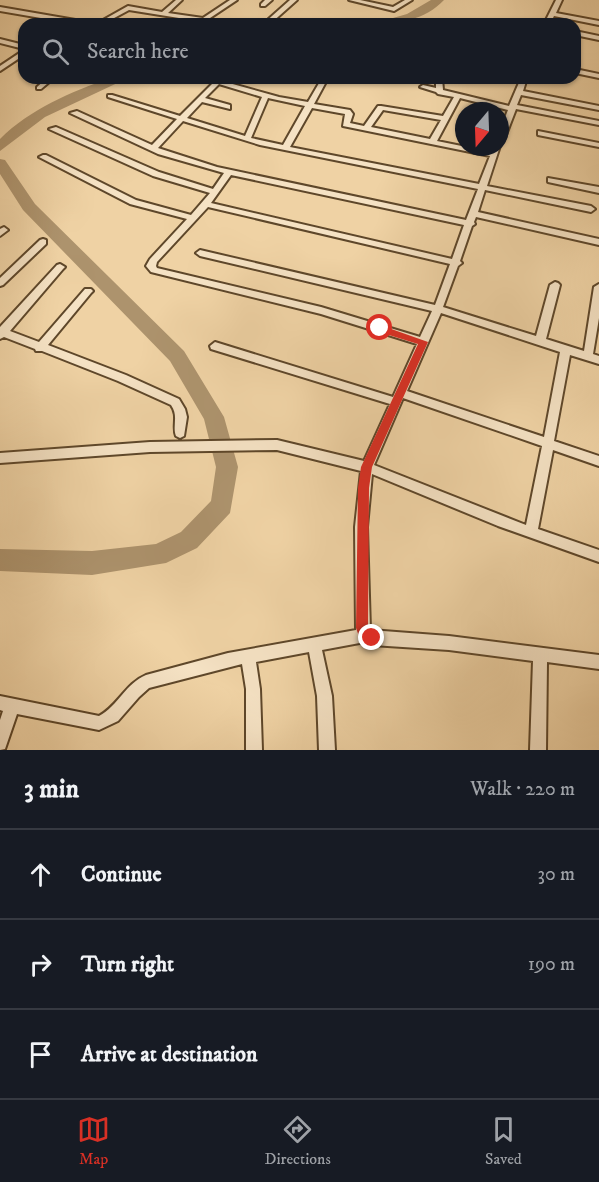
<!DOCTYPE html>
<html lang="en">
<head>
<meta charset="utf-8">
<style>
  :root { --surface:#171b24; --page:#20242c; --text:#f1f3f6; --muted:#9ea1a6; --line:#363941; --accent:#d93025 }
  body { margin:0; font-family:"IM FELL DW Pica",serif; background:var(--page); color:var(--text) }
  .compass { position:absolute; left:455px; top:102px; width:54px; height:54px; border-radius:50%; background:var(--surface); box-shadow:0 2px 4px #0004; rotate:199deg }
  .stop { position:absolute; width:18px; height:18px; margin:-14px; border:4px solid #d93025; border-radius:50%; background:#fff }
  .stop.end { background:#d93025; border-color:#fff; box-shadow:0 2px 6px #0008 }
  .list { margin:0; padding:0; list-style:none }
  h2 { display:flex; justify-content:space-between; align-items:center; height:78px; margin:0; padding:0 24px; font-size:26px }
  h2 small { font-size:20px; font-weight:400; color:var(--muted) }
  .list li { display:grid; grid-template-columns:39px 1fr auto; gap:18px; align-items:center; box-sizing:border-box; height:90px; padding:0 24px; border-top:2px solid var(--line) }
  .list b { display:block; font-size:22px; white-space:nowrap }
  .list em { font-size:20px; font-style:normal; color:var(--muted) }
  .icon { flex:none; width:33px; height:33px; fill:none; stroke:currentColor; stroke-width:2; stroke-linecap:round; stroke-linejoin:round }
  .map { position:relative; flex:none; width:599px; height:750px; overflow:hidden }
  .search { position:absolute; background:var(--surface); box-shadow:0 2px 4px #0004; left:18px; right:18px; top:18px; height:66px; display:flex; align-items:center; gap:15px; box-sizing:border-box; padding:0 21px; border-radius:18px; color:var(--muted); font-size:22px }
  .sheet { height:348px; background:var(--surface) }
  nav { display:flex; justify-content:space-around; align-items:center; box-sizing:border-box; height:84px; border-top:2px solid var(--line); background:var(--surface); font-size:16px; color:var(--muted) }
  nav a { display:grid; justify-items:center; gap:3px }
  nav .on { color:var(--accent) }
  .map>svg:first-child { display:block }
  .lines { fill:none; stroke-linecap:round; stroke-linejoin:round }
  .river { fill:#ad936d; fill-rule:evenodd }
  .street-casing { stroke:#5e472a; stroke-width:4 }
  .street { fill:#f5e2c4; fill-rule:evenodd }
  .route { fill:#d93025 }
</style>
</head>
<body>
<div class="map">
<svg width="599" height="750" viewBox="0 0 599 750">
  <rect width="100%" height="100%" fill="#efd2a4"/>
  <filter id="stains"><feTurbulence type="fractalNoise" baseFrequency=".00333" numOctaves="4"/><feColorMatrix values="0 0 0 0 .2 0 0 0 0 .09 0 0 0 0 .02 0 0 0 .5 -.17"/></filter>
  <radialGradient id="worn" r=".72"><stop offset=".6" stop-color="#630" stop-opacity="0"/><stop offset="1" stop-color="#630" stop-opacity=".3"/></radialGradient>
  <g class="lines">
    <path class="river" d="M431,0H444C425,20 399,24 372,24L407,14Z
      M110,78H128L45,117L0,151V139C30,109 71,92 110,78Z
      M0,159L5,160L35,204L184,351L224,417L238,467L230,513L197,548L166,563L92,575L0,571V549L92,551L156,544L181,532L211,501L216,467L204,419L170,361L23,210L0,174Z"/>
    <defs>
      <path id="street" d="M176,0H182L168,13L203,18L230,0H237L204,22L129,10L103,24H96L128,6L162,12Z
        M265,0H272L265,6H261V4Z
        M290,0H297L270,24H263Z
        M349,0H360L393,7L405,0H412L394,11Z
        M556,0H562L556,13L599,21V25L554,16L550,24H544Z
        M0,7L87,22L90,24H76L0,11Z
        M575,31L599,36V40L575,35Z
        M0,39L24,45V49L0,43Z
        M24,50V55L0,71V66Z
        M575,69L599,74V78L575,73Z
        M47,78H54L41,89H37V87Z
        M201,78H211L279,97L308,102L322,78H328L314,104L350,110L353,114L350,123L364,126L378,106H381L443,116L454,97L438,94L436,92L420,87L423,85L436,88V78H442L443,90L509,106L521,78H527L523,91L599,106V110L521,95L517,105L599,121V125L516,109L504,140L500,142V130L508,110L460,98L437,141L491,152L493,147L500,146L487,186L591,206L595,209L591,212L485,190L478,212L599,239V245L476,217L474,222L475,224L472,226L460,261L462,263L458,266L443,307L536,336L550,285L555,282L558,283L560,285L546,339L584,351L594,287L599,284V318L593,354L599,356V364L570,355L554,441L599,456V466L553,450L538,529L599,550V562L498,526L372,474L367,527L370,630L449,636L599,655V669L547,662L546,750H530L533,661L449,650L372,645L365,642L322,650L332,696L335,750H319L317,696L309,652L256,662L260,689L262,750H246V689L242,664L149,688L139,697L118,721L99,730L17,714L5,749L0,750V720L3,711L0,710V696L99,716C118,706 126,683 146,675L228,653L356,630L355,527L361,471L277,450L150,452L0,463V453L150,442L277,440L364,461L390,404L211,349L210,346L215,342L393,397L417,344L321,314L151,272L146,266L150,259L187,219L130,204L39,157L43,155H46L136,200L191,215L210,193L153,176L49,129L56,127L159,172L213,189L224,173L158,154L70,113L77,111L152,145L177,119L108,97V95H112L180,116L213,83ZM219,84L262,97L245,136L187,118L202,102L230,109V105L205,98ZM268,98L305,106L283,145L251,138ZM312,108L345,114L343,126L490,156L479,184L290,147ZM383,110L441,120L430,139L371,127ZM183,121L260,145L478,189L466,220L217,167L158,148ZM231,175L464,225L452,259L211,203ZM208,207L450,264L435,305L200,250L196,253L200,256L432,311L420,337L321,307L157,268L156,266L157,262ZM441,313L560,352L544,437L407,391ZM403,398L542,446L526,525L374,465Z
        M538,131L599,143V147L538,135Z
        M548,178L599,187V193L548,182Z
        M4,227L8,230L0,236V229Z
        M43,239L46,240V244L3,285L0,286V278L40,240Z
        M60,264L65,267L63,269L10,331L39,342L85,289H91L93,291L91,293L48,345L126,375L179,399L185,409L187,417L184,436L180,438L176,436C172,426 179,416 171,405L118,381L42,351H36L35,349L4,337L0,339V327L57,265Z"/>
    </defs>
    <use href="#street" class="street-casing"/>
    <use href="#street" class="street"/>
  </g>
  <path class="route" d="M380,325L428,342L372,467L369,488L368,628L379,638L372,644L360,639L356,628L358,488L361,467L418,344L376,331V326Z"/>
  <rect width="100%" height="100%" filter="url(#stains)"/>
  <rect width="100%" height="100%" fill="url(#worn)"/>
</svg>
<svg class="compass" viewBox="-18 -18 36 36"><path d="M0-13l5 13h-10z" fill="#e53935"/><path d="M0 13l5-13h-10z" fill="#9ea1a6"/></svg>
<div class="stop" style="left:380px;top:328px"></div>
<div class="stop end" style="left:372px;top:638px"></div>
<div class="search"><svg class="icon" aria-label="search" viewBox="0 0 24 24"><circle cx="10" cy="10" r="6"/><path d="M15 15l6 6"/></svg>Search here</div>
</div>
<section class="sheet">
<h2>3 min<small>Walk · 220 m</small></h2>
<ul class="list">
<li><svg class="icon" aria-label="ahead" viewBox="0 0 24 24"><path d="M12 20V5M6 11l6-6 6 6"/></svg><div><b>Continue</b></div><em>30 m</em></li>
<li><svg class="icon" aria-label="right" viewBox="0 0 24 24"><path d="M7 20v-9h11M14 6l5 5-5 5"/></svg><div><b>Turn right</b></div><em>190 m</em></li>
<li><svg class="icon" aria-label="arrive" viewBox="0 0 24 24"><path d="M6 21V4h12l-3 4 3 4H6"/></svg><div><b>Arrive at destination</b></div></li>
</ul>
</section>
<nav>
<a class="on"><svg class="icon" aria-label="map" viewBox="0 0 24 24"><path d="M3 6l6-2 6 2 6-2v14l-6 2-6-2-6 2zM9 4v14M15 6v14"/></svg>Map</a>
<a><svg class="icon" aria-label="directions" viewBox="0 0 24 24"><path d="M12 3l9 9-9 9-9-9zM9 14v-3h6M13 9l2 2-2 2"/></svg>Directions</a>
<a><svg class="icon" aria-label="saved" viewBox="0 0 24 24"><path d="M7 4h10v16l-5-4-5 4z"/></svg>Saved</a>
</nav>
</body>
</html>
